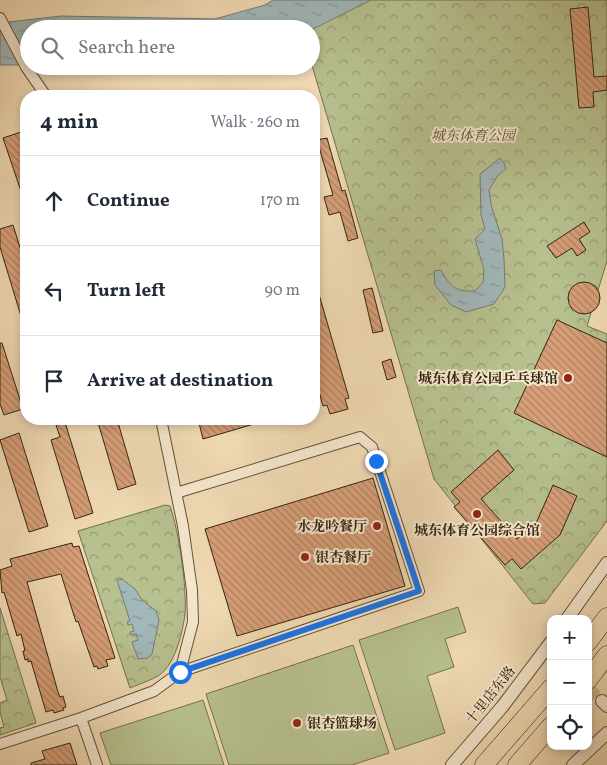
<!DOCTYPE html>
<html lang="en">
<head>
<meta charset="utf-8">
<style>
  :root { --surface:#fff; --page:#f2f2f3; --text:#1f2937; --muted:#747a83; --line:#e0e1e3 }
  body { margin:0; font-family:Vollkorn,"Noto Serif SC",serif; background:var(--page); color:var(--text) }
  .controls { position:absolute; right:15px; bottom:15px; display:grid; overflow:hidden; border-radius:10px; box-shadow:0 2px 8px #0003 }
  .controls button { width:45px; height:45px; display:grid; place-items:center; padding:0; border:0; border-bottom:1px solid var(--line); background:var(--surface); color:var(--text); font:25px sans-serif }
  .stop { position:absolute; width:15px; height:15px; margin:-11px; border:4px solid #1a73e8; border-radius:50%; background:#fff }
  .stop.end { background:#1a73e8; border-color:#fff; box-shadow:0 1px 5px #0008 }
  .list { margin:0; padding:0; list-style:none }
  h2 { display:flex; justify-content:space-between; align-items:center; height:65px; margin:0; padding:0 20px; font-size:21px }
  h2 small { font-size:16px; font-weight:400; color:var(--muted) }
  .list li { display:grid; grid-template-columns:32px 1fr auto; gap:15px; align-items:center; box-sizing:border-box; height:90px; padding:0 20px; border-top:1px solid var(--line) }
  .list b { display:block; font-size:19px; white-space:nowrap }
  .list em { font-size:16px; font-style:normal; color:var(--muted) }
  .icon { flex:none; width:28px; height:28px; fill:none; stroke:currentColor; stroke-width:2; stroke-linecap:round; stroke-linejoin:round }
  .map { position:relative; flex:none; width:607px; height:765px; overflow:hidden }
  .search { position:absolute; background:var(--surface); box-shadow:0 2px 8px #0003; left:20px; top:20px; width:300px; height:55px; display:flex; align-items:center; gap:12px; box-sizing:border-box; padding:0 18px; border-radius:28px; color:var(--muted); font-size:19px }
  .panel { position:absolute; background:var(--surface); box-shadow:0 2px 8px #0003; left:20px; top:90px; width:300px; height:335px; border-radius:20px }
  .map>svg:first-child { display:block }
  .forest { fill:url(#forest-crowns); stroke:#75724f }
  .garden { fill:#b7c08f; stroke:#75724f }
  .water { fill:url(#water-ripples); stroke:#757c75 }
  .building { fill:url(#building-back-hatch); stroke:#33240f }
  .lines { fill:none; stroke-linecap:round; stroke-linejoin:round }
  .tertiary-tunnel { stroke:#cab693; stroke-width:12; stroke-dasharray:12 6; stroke-linecap:butt }
  .minor-casing { stroke:#625238; stroke-width:12 }
  .tertiary-casing { stroke:#625238; stroke-width:14 }
  .motorway-casing { stroke:#33240f; stroke-width:19 }
  .minor { stroke:#f5e7ce; stroke-width:10 }
  .tertiary { stroke:#f5e7ce; stroke-width:12 }
  .motorway { stroke:#f0dab4; stroke-width:18 }
  .route { stroke:#1a73e8; stroke-width:6 }
  .poi-dot { fill:#8f2418; stroke:#f5e7ce; stroke-width:2 }
  .labels { text-anchor:middle; stroke-width:4; stroke-linejoin:round; paint-order:stroke }
  .park-label { font-size:14px; font-style:italic; fill:#544b2f; stroke:#f5e7ce }
  .poi-label { font-size:14px; font-weight:bold; fill:#33240f; stroke:#f5e7ce; text-anchor:end }
  .street-label { font-size:14px; fill:#33240f; stroke:#f5e7ce }
</style>
</head>
<body>
<div class="map">
<svg width="607" height="765" viewBox="0 0 607 765">
  <defs>
    <pattern id="forest-crowns" width="20" height="18" patternUnits="userSpaceOnUse" patternTransform="scale(1.25)"><rect width="20" height="18" fill="#b7c08f"/><path d="M2 6a3 3 0 1 1 6 0M12 15a3 3 0 1 1 6 0" fill="none" stroke="#959c73"/></pattern>
    <pattern id="water-ripples" width="26" height="14" patternUnits="userSpaceOnUse" patternTransform="scale(1.25)"><rect width="26" height="14" fill="#a1b7b9"/><path d="M2 4q2-2 4 0t4 0M15 11q2-2 4 0t4 0" fill="none" stroke="#849595"/></pattern>
    <pattern id="building-back-hatch" width="6" height="6" patternUnits="userSpaceOnUse" patternTransform="scale(1.25)"><rect width="6" height="6" fill="#d79f78"/><path d="M-1 5l2 2M0 0l6 6M5-1l2 2" fill="none" stroke="#af8161"/></pattern>
  </defs>
  <rect width="100%" height="100%" fill="#f0dab4"/>
  <filter id="stains"><feTurbulence type="fractalNoise" baseFrequency=".004" numOctaves="4"/><feColorMatrix values="0 0 0 0 .2 0 0 0 0 .09 0 0 0 0 .02 0 0 0 .5 -.17"/></filter>
  <radialGradient id="worn" r=".72"><stop offset=".6" stop-color="#630" stop-opacity="0"/><stop offset="1" stop-color="#630" stop-opacity=".3"/></radialGradient>
  <path class="forest" d="M295,0H607V261L587,326L607,334V521L545,603L533,604L434,479L311,62V29Z
    M165,505L170,506C179,531 187,588 185,614C183,631 176,659 164,671C159,678 139,684 130,688L78,531Z
    M0,608L36,723L0,735V728L4,727L0,712V703L7,700L0,677Z"/>
  <path class="garden" d="M458,607L466,632L445,639L454,667L427,676L445,733L395,750L359,640Z
    M353,645L389,753L352,765H229L206,694Z
    M203,700L224,765H111L100,733Z"/>
  <path class="water" d="M273,0H371L311,30V29H29V65H0V23L61,16L215,19L265,5Z
    M500,158L504,163L506,169L498,175L489,190L491,205L502,239L504,259L505,287L494,304L466,312L451,305L435,285L434,271L441,270C450,287 456,292 475,291L483,282L484,270L475,239L485,229L481,215L480,174Z
    M122,579L135,589L142,600L156,611L159,620L152,654L148,658L138,659L132,642L138,640L136,634L132,636L130,632L134,631L132,624L128,625L127,622L130,621L117,580Z"/>
  <path class="building" d="M588,7L594,77L607,76V90L593,92L594,107L579,108L570,9Z
    M21,132L26,146V202L25,203L3,138Z
    M327,138L342,191L345,190L358,238L348,241L340,212L329,215L324,197L333,195L317,140Z
    M584,222L590,232L579,239L586,250L577,256L572,248L556,258L547,246Z
    M13,225L26,267V325L24,326L0,247V229Z
    M568 298a16 16 0 1 1 32 0a16 16 0 1 1-32 0Z
    M314,284H316L349,398L345,399L348,409L330,414L327,405L323,406L314,374Z
    M372,288L383,331L373,333L363,290Z
    M557,320L607,343V457L514,413Z
    M0,343H2L23,409L4,415L0,404Z
    M391,359L396,377L387,380L382,362Z
    M54,419H64L93,513L75,519L51,440L60,437Z
    M97,419H117L136,484L118,490Z
    M198,419H264V421L203,439Z
    M19,433L48,526L29,532L0,440Z
    M498,450L514,470L481,499L517,539L537,521L553,485L577,496L560,535L521,569L512,559L505,565L454,507L460,502L451,492Z
    M373,478L405,586L237,636L205,529Z
    M72,543L73,547L79,546L115,658L106,660L108,666L98,669L97,666L94,667L78,621L76,622L61,574L27,582L58,692L60,697L63,696L66,707L63,708L64,710L54,713L53,710L46,712L31,661L28,662V659L25,660L23,651H25L21,634L17,636L4,592L2,593L0,570L12,566L10,559Z
    M70,743L77,765H31V763L45,759L42,751Z"/>
  <g class="lines">
    <path class="tertiary-tunnel" d="M588,688L602,701"/>
    <defs>
      <path id="minor" d="M0,18L26,67L46,96
        M176,493L360,437L372,447L419,591L180,672
        M81,718L97,765
        M0,744L81,718L154,691L180,672L193,622L192,590L183,526L161,419"/>
      <path id="tertiary" d="M567,619L607,563
        M602,701L607,706
        M452,765L502,707L551,642
        M573,765L607,733"/>
      <path id="motorway" d="M588,642L607,617
        M588,680L607,655
        M484,765L551,688
        M517,765L551,726"/>
    </defs>
    <use href="#minor" class="minor-casing"/>
    <use href="#tertiary" class="tertiary-casing"/>
    <use href="#motorway" class="motorway-casing"/>
    <use href="#minor" class="minor"/>
    <use href="#tertiary" class="tertiary"/>
    <use href="#motorway" class="motorway"/>
  </g>
  <g class="lines">
    <path class="route" d="M180,672L419,591L376,461"/>
  </g>
  <g class="poi-dot">
    <circle cx="568" cy="378" r="5"/>
    <circle cx="477" cy="514" r="5"/>
    <circle cx="377" cy="526" r="5"/>
    <circle cx="305" cy="557" r="5"/>
    <circle cx="297" cy="723" r="5"/>
  </g>
  <g class="labels">
    <g class="park-label">
      <text x="473" y="140">城东体育公园</text>
    </g>
    <g class="poi-label">
      <text x="558" y="383">城东体育公园乒乓球馆</text>
      <text x="367" y="531">水龙吟餐厅</text>
      <text x="477" y="535" text-anchor="middle">城东体育公园综合馆</text>
      <text x="315" y="562" text-anchor="start">银杏餐厅</text>
      <text x="307" y="728" text-anchor="start">银杏篮球场</text>
    </g>
    <g class="street-label">
      <text transform="translate(490 695) rotate(-51)" y="5">十里店东路</text>
    </g>
  </g>
  <rect width="100%" height="100%" filter="url(#stains)"/>
  <rect width="100%" height="100%" fill="url(#worn)"/>
</svg>
<div class="controls">
<button>+</button>
<button>−</button>
<button><svg class="icon" aria-label="locate" viewBox="0 0 24 24"><circle cx="12" cy="12" r="6"/><path d="M12 2v4M12 18v4M2 12h4M18 12h4"/></svg></button>
</div>
<div class="stop" style="left:180px;top:672px"></div>
<div class="stop end" style="left:376px;top:461px"></div>
<div class="search"><svg class="icon" aria-label="search" viewBox="0 0 24 24"><circle cx="10" cy="10" r="6"/><path d="M15 15l6 6"/></svg>Search here</div>
<section class="panel">
<h2>4 min<small>Walk · 260 m</small></h2>
<ul class="list">
<li><svg class="icon" aria-label="ahead" viewBox="0 0 24 24"><path d="M12 20V5M6 11l6-6 6 6"/></svg><div><b>Continue</b></div><em>170 m</em></li>
<li><svg class="icon" aria-label="left" viewBox="0 0 24 24"><path d="M17 20v-9H6M10 6l-5 5 5 5"/></svg><div><b>Turn left</b></div><em>90 m</em></li>
<li><svg class="icon" aria-label="arrive" viewBox="0 0 24 24"><path d="M6 21V4h12l-3 4 3 4H6"/></svg><div><b>Arrive at destination</b></div></li>
</ul>
</section>
</div>
</body>
</html>
